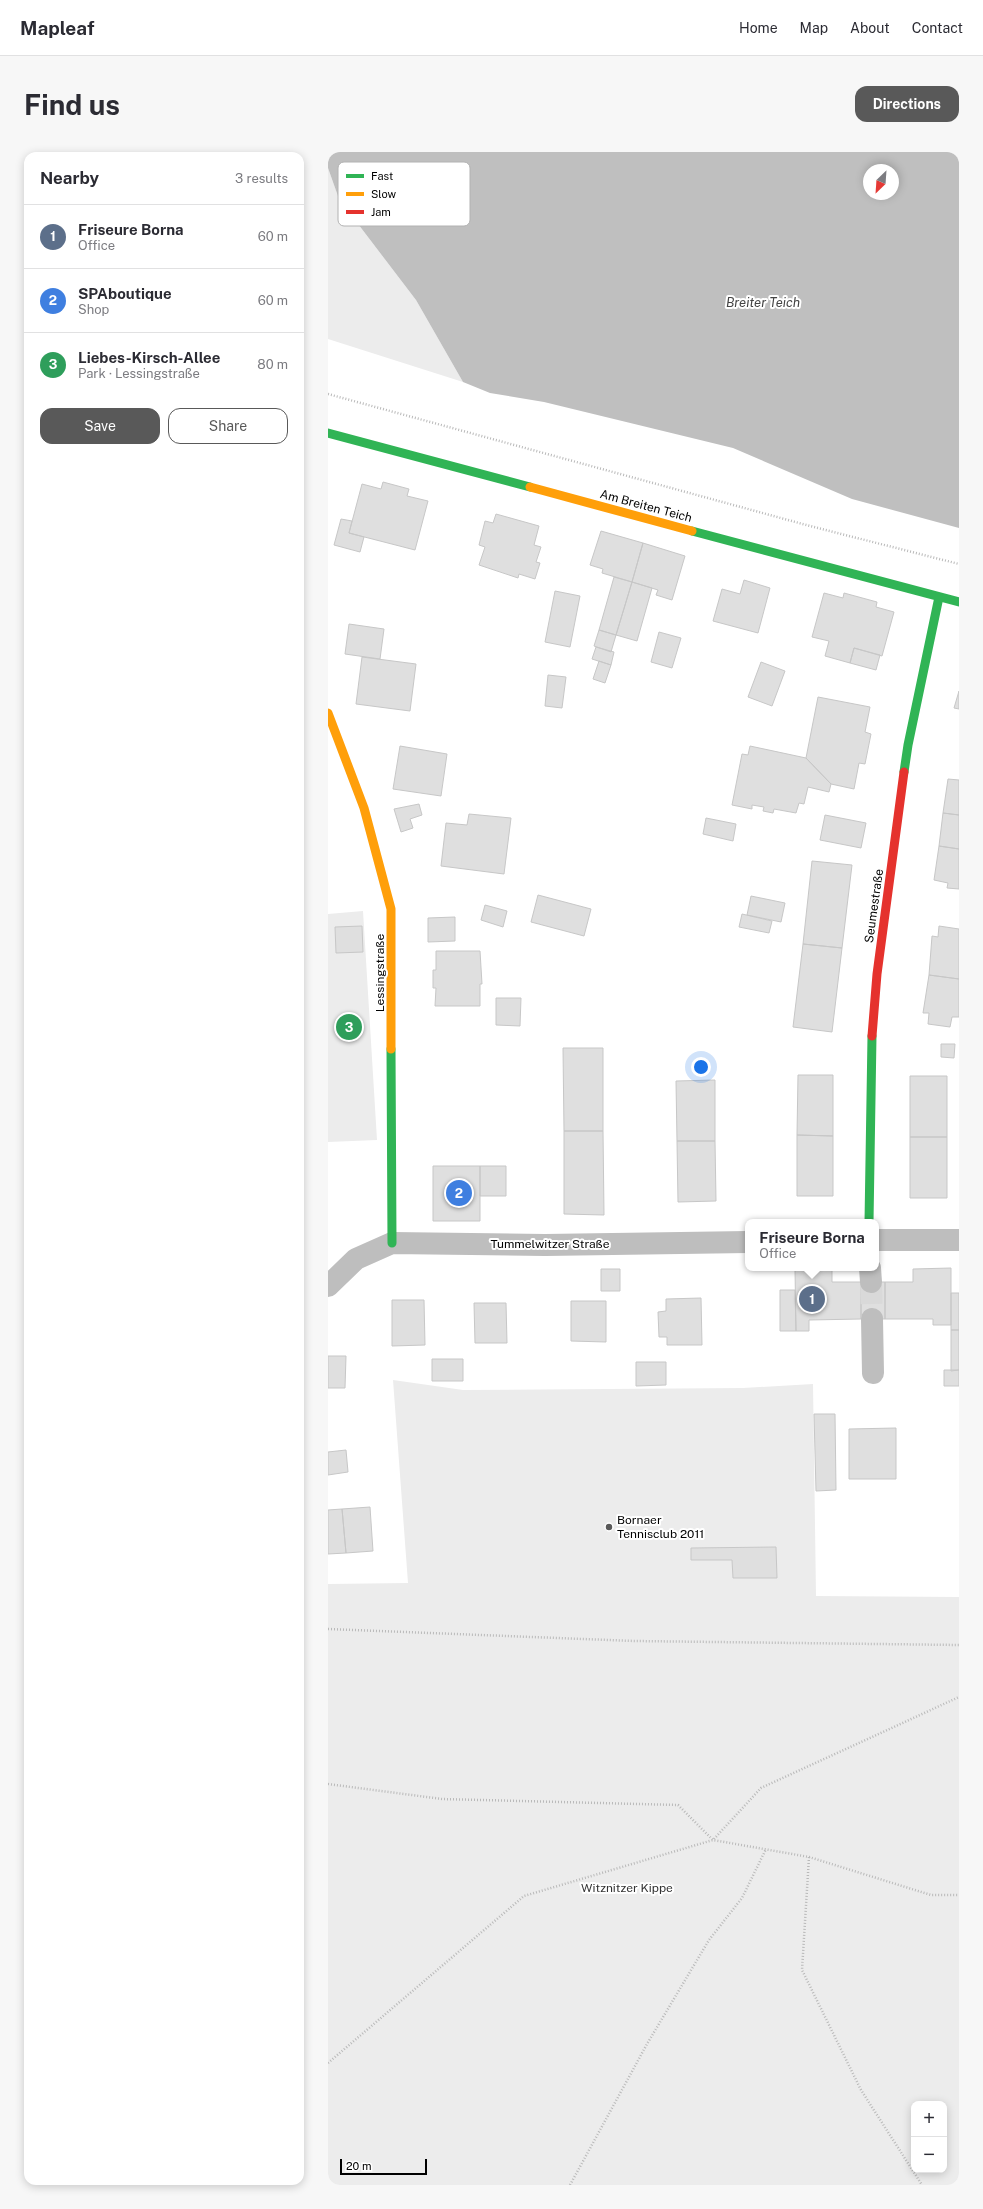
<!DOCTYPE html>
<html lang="en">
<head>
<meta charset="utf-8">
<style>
  :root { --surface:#fff; --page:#f7f7f7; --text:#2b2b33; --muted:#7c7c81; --line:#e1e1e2; --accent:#595959 }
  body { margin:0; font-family:"Public Sans",sans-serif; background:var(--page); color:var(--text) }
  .controls { position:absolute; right:12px; bottom:12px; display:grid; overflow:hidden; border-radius:8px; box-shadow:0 2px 10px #0003 }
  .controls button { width:36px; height:36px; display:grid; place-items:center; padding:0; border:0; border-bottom:1px solid var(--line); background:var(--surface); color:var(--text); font:20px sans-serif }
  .compass { position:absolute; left:535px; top:12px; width:36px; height:36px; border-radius:50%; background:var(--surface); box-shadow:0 2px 10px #0003; rotate:205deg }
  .scale { position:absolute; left:12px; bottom:10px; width:87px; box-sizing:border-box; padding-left:4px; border:2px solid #000; border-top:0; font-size:11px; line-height:14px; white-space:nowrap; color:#000; -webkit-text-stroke:3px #fff; paint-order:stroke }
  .you { position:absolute; left:373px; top:915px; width:14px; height:14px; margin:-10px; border:3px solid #fff; border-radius:50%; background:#1a73e8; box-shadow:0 0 0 6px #1a73e833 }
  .badge { display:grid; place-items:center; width:26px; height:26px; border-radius:50%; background:var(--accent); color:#fff; font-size:13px; font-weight:700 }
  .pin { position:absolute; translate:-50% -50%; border:2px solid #fff; box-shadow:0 1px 4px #0006 }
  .popup { position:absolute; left:417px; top:1067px; width:134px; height:52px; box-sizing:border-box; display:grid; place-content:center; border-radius:8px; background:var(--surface); filter:drop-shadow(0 1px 3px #0005); font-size:13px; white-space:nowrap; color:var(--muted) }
  .popup b { font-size:15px; color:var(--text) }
  .popup::after { content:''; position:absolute; left:50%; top:100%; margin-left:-8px; border:8px solid transparent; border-top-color:var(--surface) }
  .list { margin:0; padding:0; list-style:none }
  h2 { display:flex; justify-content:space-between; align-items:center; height:52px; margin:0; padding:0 16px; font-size:17px }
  h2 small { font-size:13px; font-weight:400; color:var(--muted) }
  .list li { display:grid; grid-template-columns:26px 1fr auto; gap:12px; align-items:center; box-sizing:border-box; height:64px; padding:0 16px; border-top:1px solid var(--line) }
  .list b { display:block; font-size:15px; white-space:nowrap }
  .list p { margin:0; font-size:13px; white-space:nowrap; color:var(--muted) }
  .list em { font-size:13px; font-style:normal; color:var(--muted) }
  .actions { display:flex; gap:8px; padding:12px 16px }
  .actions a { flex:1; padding:9px 0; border:1px solid var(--accent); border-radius:12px; text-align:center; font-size:14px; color:var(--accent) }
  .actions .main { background:var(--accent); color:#fff }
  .map { position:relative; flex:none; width:631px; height:2033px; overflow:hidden; border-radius:12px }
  header { display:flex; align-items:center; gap:24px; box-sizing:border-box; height:56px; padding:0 20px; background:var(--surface); border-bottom:1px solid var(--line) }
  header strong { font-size:19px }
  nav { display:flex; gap:22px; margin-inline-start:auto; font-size:14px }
  .intro { display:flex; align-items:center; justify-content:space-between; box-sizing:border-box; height:96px; padding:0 24px }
  h1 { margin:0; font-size:28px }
  .button { padding:10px 18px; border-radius:12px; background:var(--accent); color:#fff; font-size:14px; font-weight:700 }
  main { display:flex; gap:24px; padding:0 24px }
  aside { flex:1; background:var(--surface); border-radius:12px; box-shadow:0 2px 10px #0003 }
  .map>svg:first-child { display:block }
  .green { fill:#ececec; fill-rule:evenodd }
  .water { fill:#bfbfbf; fill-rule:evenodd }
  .building { fill:#dfdfdf; stroke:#c7c7c7 }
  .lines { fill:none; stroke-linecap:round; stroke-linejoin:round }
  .street-tunnel { stroke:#d9d9d9; stroke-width:22; stroke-dasharray:22 11; stroke-linecap:butt }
  .path { stroke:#b9b9b9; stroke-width:2.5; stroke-dasharray:1 2; stroke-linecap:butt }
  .street { stroke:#bebebe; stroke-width:22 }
  .fast { stroke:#30b455; stroke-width:9 }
  .slow { stroke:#ff9f0a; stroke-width:9 }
  .jam { stroke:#e5322d; stroke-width:9 }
  .poi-dot { fill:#595959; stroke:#fff; stroke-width:1.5 }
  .labels { text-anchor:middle; stroke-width:4; stroke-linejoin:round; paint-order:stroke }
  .street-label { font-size:12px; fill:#000; stroke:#fff }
  .poi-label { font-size:12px; fill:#000; stroke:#fff; text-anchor:start }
  .park-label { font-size:12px; fill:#333; stroke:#fff }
  .water-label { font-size:13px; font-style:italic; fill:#444; stroke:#fff }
  .key { fill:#fff; stroke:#b2b2b2; stroke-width:1 }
  .key-label { font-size:11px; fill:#000 }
</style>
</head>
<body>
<header>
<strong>Mapleaf</strong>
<nav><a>Home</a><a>Map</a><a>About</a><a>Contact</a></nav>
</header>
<div class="intro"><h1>Find us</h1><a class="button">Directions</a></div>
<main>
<aside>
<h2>Nearby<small>3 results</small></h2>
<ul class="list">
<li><span class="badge" style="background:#5c6f8a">1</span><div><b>Friseure Borna</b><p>Office</p></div><em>60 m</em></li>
<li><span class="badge" style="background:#3f7fe0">2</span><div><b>SPAboutique</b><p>Shop</p></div><em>60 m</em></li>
<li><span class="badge" style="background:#2e9e5b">3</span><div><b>Liebes-Kirsch-Allee</b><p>Park · Lessingstraße</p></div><em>80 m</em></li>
</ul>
<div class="actions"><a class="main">Save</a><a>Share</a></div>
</aside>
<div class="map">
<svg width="631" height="2033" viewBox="0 0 631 2033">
  <rect width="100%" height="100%" fill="#fff"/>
  <path class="green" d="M0,16L11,47L88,148L135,230L0,187Z
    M35,759L49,988L0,990V762Z
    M65,1228L135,1238L415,1236L485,1232L488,1444L631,1445V2033H0V1432L80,1431ZM586,1952H616V2018H586Z"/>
  <path class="water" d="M0,0H631V376L524,347L405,296L216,250L162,241L135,230L88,148L11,47L0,16ZM541,18H565V42H541Z"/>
  <path class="building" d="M55,330L81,337L79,344L100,349L87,398L21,381L34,332L53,337Z
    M168,362L211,374L206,393L213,395L208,410L212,411L207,427L191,422L190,426L151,413L157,395L151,393L157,369L165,371Z
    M13,367L24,369L21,381L36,385L32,400L6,393Z
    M273,379L315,391L304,430L274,421L275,417L262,413Z
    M315,391L357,404L344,448L328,443L330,438L304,430Z
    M286,425L304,430L288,483L271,478Z
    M416,428L442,436L430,481L385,469L394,437L412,442Z
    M304,430L324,436L309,489L288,483Z
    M227,439L252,444L242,495L217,490Z
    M496,441L515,446L516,441L549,450L548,455L566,460L554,504L526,496L522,511L497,504L501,489L484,485Z
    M21,472L56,477L52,507L17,502Z
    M271,478L288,483L283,500L266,494Z
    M331,480L353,486L344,516L323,510Z
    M268,495L286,500L283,513L264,507Z
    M526,496L552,503L548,518L522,511Z
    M34,505L88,512L82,559L28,552Z
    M271,509L283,513L277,531L265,527Z
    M433,510L457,519L444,554L420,545Z
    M220,523L238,525L234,556L217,554Z
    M631,539V557L626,556Z
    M490,545L542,555L537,580L543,582L537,612L531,611L526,637L503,632L478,606Z
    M72,594L119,602L113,644L65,637Z
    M422,594L478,606L503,632L501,640L480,635L476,652L471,651L468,661L446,657L445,661L435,659L436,655L424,653V657L404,653L414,602L420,603Z
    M620,627L631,628V663L615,661Z
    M91,652L94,663L82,667L85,676L73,680L66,657Z
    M615,661L631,663V697L611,694Z
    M141,662L183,666L176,722L113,714L118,671L139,673Z
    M497,663L538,671L533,696L492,688Z
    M378,666L408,672L405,689L375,682Z
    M611,694L631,697V737L619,736L620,731L606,728Z
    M484,709L524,713L514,796L475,792Z
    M210,743L263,757L256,784L203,770Z
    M423,744L457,751L453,770L419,763Z
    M157,753L179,759L175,775L153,768Z
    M414,762L444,769L441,781L411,775Z
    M127,765V789L100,790V766Z
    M34,774L35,800L8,801L7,775Z
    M611,774L631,777V827L601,823L604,784L610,785Z
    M475,792L514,796L504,880L465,875Z
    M108,799H152L154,832H152V854H107L108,836H105V818H108Z
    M601,823L631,827V865H624L622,875L600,872L601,861H595Z
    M168,846H193L192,874L168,873Z
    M613,892H627L626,906L613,905Z
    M235,896H275V979H236Z
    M470,923H505V984L469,983Z
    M582,924H619V985H582Z
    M387,928V989H349L348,929Z
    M236,979H275L276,1063L236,1062Z
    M469,983L505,984V1044H469Z
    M582,985H619V1046H582Z
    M349,989H387L388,1049L350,1050Z
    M105,1014H152V1069H105Z
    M152,1014H178V1044H152Z
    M623,1116V1173H605V1167H557V1130H585V1117Z
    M273,1117H292V1139H273Z
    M467,1118H504V1130H533V1167L481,1168V1179H468Z
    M533,1130H557V1167H533Z
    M452,1138H467L468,1179H452Z
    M623,1141H631V1178H623Z
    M373,1146L374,1193H339V1185H331L330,1160L338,1159V1147Z
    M64,1148H96L97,1193L64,1194Z
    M243,1149H278V1190L243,1189Z
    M146,1151H178L179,1191H147Z
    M623,1178H631V1218L623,1219Z
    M0,1204H18L17,1236H0Z
    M104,1207H135V1229H104Z
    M308,1210H338V1233L308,1234Z
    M616,1218H631V1234H616Z
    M486,1262H507L508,1338L488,1339Z
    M568,1276V1327H521V1277Z
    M18,1298L20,1320L0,1323V1300Z
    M42,1355L45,1399L18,1401L14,1357Z
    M14,1357L18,1401L0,1402V1358Z
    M448,1395L449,1426H405L404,1408H363V1396Z"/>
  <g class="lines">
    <path class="street-tunnel" d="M543,1130L544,1167"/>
    <path class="path" d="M0,242L482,374L631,412
      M0,1477L306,1489L631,1493
      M0,1632L114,1647L350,1653L385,1688L481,1705L603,1743H631
      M481,1705L474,1818L533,1938L594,2033
      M0,1911L196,1744L385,1688L433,1636L631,1545
      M242,2033L319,1892L381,1788L414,1746L438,1697"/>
    <path class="street" d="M548,1088H631
      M542,1116L543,1130
      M0,1134L28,1107L64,1091L217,1093L420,1090
      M544,1167L545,1221"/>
    <path class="fast" d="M0,281L202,335
      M364,379L631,450
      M576,620L580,593L611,445
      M63,897L64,1091
      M541,1070L544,884"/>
    <path class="slow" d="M202,335L364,379
      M0,561L36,656L63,757V897"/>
    <path class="jam" d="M544,884L549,822L576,620"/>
  </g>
  <circle class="poi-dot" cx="281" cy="1375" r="4"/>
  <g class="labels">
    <g class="street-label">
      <text transform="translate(318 354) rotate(15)" y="4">Am Breiten Teich</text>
      <text transform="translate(546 754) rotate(-82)" y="4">Seumestraße</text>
      <text transform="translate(52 821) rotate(-90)" y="4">Lessingstraße</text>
      <text x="222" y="1096">Tummelwitzer Straße</text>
    </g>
    <g class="poi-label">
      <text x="289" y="1372">Bornaer<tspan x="289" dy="14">Tennisclub 2011</tspan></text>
    </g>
    <g class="park-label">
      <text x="299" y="1740">Witznitzer Kippe</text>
    </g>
    <g class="water-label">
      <text x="435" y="155">Breiter Teich</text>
    </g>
  </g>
  <rect x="10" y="10" width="132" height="64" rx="6" class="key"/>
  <rect x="18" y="22" width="18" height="4" fill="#30b455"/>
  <rect x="18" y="40" width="18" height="4" fill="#ff9f0a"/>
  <rect x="18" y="58" width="18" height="4" fill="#e5322d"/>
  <g class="key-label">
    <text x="43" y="28">Fast</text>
    <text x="43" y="46">Slow</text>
    <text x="43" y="64">Jam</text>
  </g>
</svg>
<div class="controls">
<button>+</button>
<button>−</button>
</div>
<svg class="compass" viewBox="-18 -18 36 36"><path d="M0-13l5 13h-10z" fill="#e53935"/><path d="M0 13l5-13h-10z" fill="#7c7c81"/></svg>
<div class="scale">20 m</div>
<div class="you"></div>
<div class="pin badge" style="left:484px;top:1147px;background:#5c6f8a">1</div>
<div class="popup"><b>Friseure Borna</b>Office</div>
<div class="pin badge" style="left:131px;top:1041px;background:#3f7fe0">2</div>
<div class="pin badge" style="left:21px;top:875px;background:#2e9e5b">3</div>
</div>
</main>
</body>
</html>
